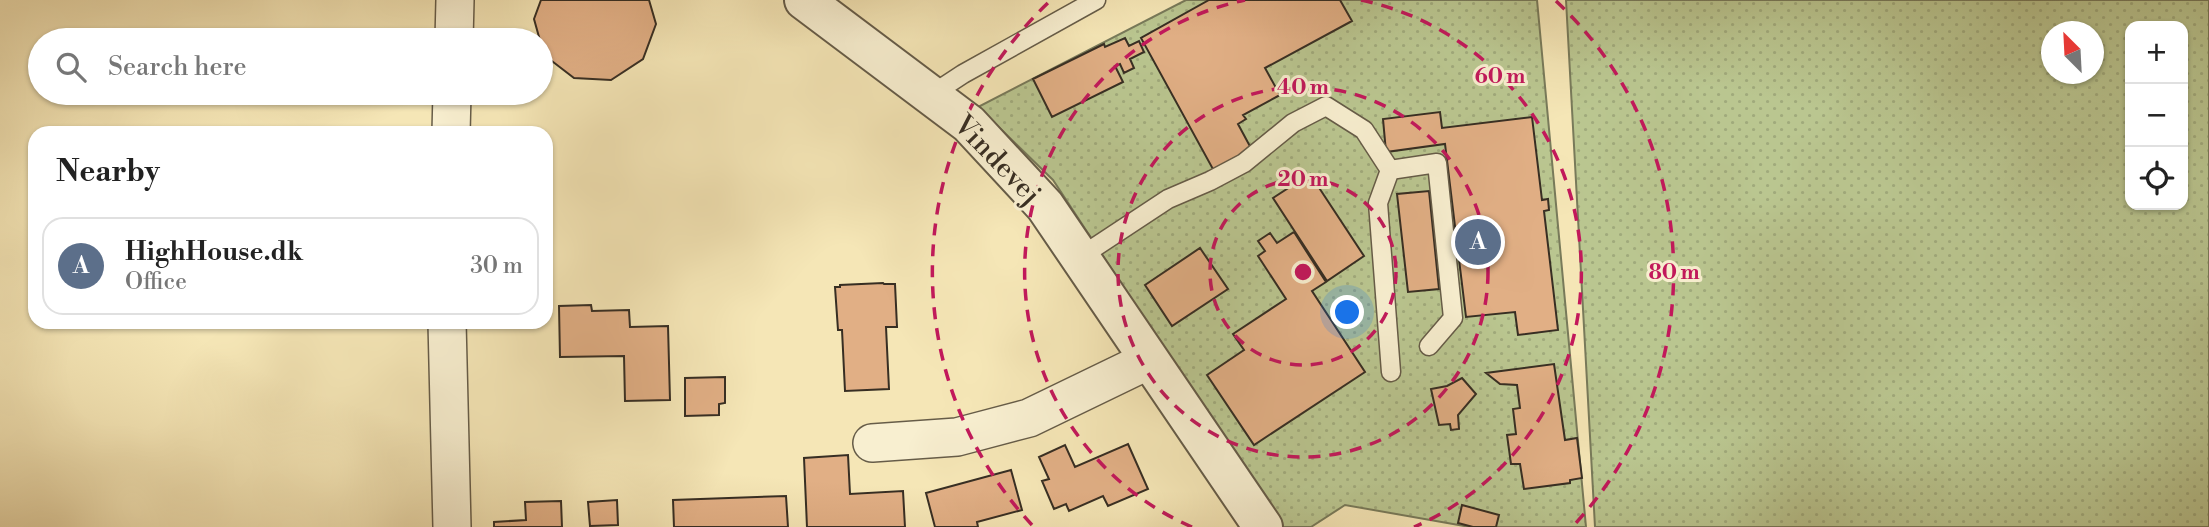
<!DOCTYPE html>
<html lang="en">
<head>
<meta charset="utf-8">
<style>
  :root { --surface:#fff; --page:#f6f6f6; --text:#222; --muted:#767676; --line:#e0e0e0; --accent:#8f2418 }
  body { margin:0; font-family:"Libre Bodoni",serif; background:var(--page); color:var(--text) }
  .controls { position:absolute; right:21px; top:21px; display:grid; overflow:hidden; border-radius:14px; box-shadow:0 2px 5px #0004 }
  .controls button { width:63px; height:63px; display:grid; place-items:center; padding:0; border:0; border-bottom:2px solid var(--line); background:var(--surface); color:var(--text); font:35px sans-serif }
  .compass { position:absolute; left:2041px; top:21px; width:63px; height:63px; border-radius:50%; background:var(--surface); box-shadow:0 2px 5px #0004; rotate:336deg }
  .you { position:absolute; left:1348px; top:313px; width:24px; height:24px; margin:-18px; border:5px solid #fff; border-radius:50%; background:#1a73e8; box-shadow:0 0 0 10px #1a73e833 }
  .badge { display:grid; place-items:center; width:46px; height:46px; border-radius:50%; background:var(--accent); color:#fff; font-size:23px; font-weight:700 }
  .pin { position:absolute; translate:-50% -50%; border:4px solid #fff; box-shadow:0 2px 7px #0006 }
  .list { margin:0; padding:0; list-style:none }
  h2 { display:flex; justify-content:space-between; align-items:center; height:91px; margin:0; padding:0 28px; font-size:30px }
  h2 small { font-size:23px; font-weight:400; color:var(--muted) }
  .list li { display:grid; grid-template-columns:46px 1fr auto; gap:21px; align-items:center; box-sizing:border-box; height:98px; margin:0 14px 14px; padding:0 14px; border:2px solid var(--line); border-radius:21px }
  .list b { display:block; font-size:26px; white-space:nowrap }
  .list p { margin:0; font-size:23px; white-space:nowrap; color:var(--muted) }
  .list em { font-size:23px; font-style:normal; color:var(--muted) }
  .icon { flex:none; width:38px; height:38px; fill:none; stroke:currentColor; stroke-width:2; stroke-linecap:round; stroke-linejoin:round }
  .map { position:relative; flex:none; width:2209px; height:527px; overflow:hidden }
  .search { position:absolute; background:var(--surface); box-shadow:0 2px 5px #0004; left:28px; top:28px; width:525px; height:77px; display:flex; align-items:center; gap:18px; box-sizing:border-box; padding:0 24px; border-radius:38px; color:var(--muted); font-size:26px }
  .panel { position:absolute; background:var(--surface); box-shadow:0 2px 5px #0004; left:28px; top:126px; width:525px; height:203px; border-radius:21px }
  .map>svg:first-child { display:block }
  .grass { fill:url(#grass-dots); stroke:#787a5a; stroke-width:2; fill-rule:evenodd }
  .building { fill:#e1af85; stroke:#372e23; stroke-width:2 }
  .lines { fill:none; stroke-linecap:round; stroke-linejoin:round }
  .service-casing { stroke:#665c48; stroke-width:21 }
  .minor-casing { stroke:#665c48; stroke-width:40 }
  .tertiary-casing { stroke:#665c48; stroke-width:42 }
  .service { stroke:#f8efd0; stroke-width:18 }
  .minor { stroke:#f8efd0; stroke-width:37 }
  .tertiary { stroke:#f8efd0; stroke-width:38 }
  .ring { fill:none; stroke:#c2185b; stroke-width:3.5; stroke-dasharray:12 9 }
  .labels { text-anchor:middle; stroke-width:6; stroke-linejoin:round; paint-order:stroke }
  .street-label { font-size:28px; fill:#372e23; stroke:#f8efd0 }
  .centre { fill:#c2185b; stroke:#f8efd0; stroke-width:3.5 }
  .ring-label { font-size:21px; text-anchor:middle; font-weight:bold; fill:#c2185b; stroke:#f8efd0; stroke-width:6; stroke-linejoin:round; paint-order:stroke }
</style>
</head>
<body>
<div class="map">
<svg width="2209" height="527" viewBox="0 0 2209 527">
  <defs>
    <pattern id="grass-dots" width="8" height="8" patternUnits="userSpaceOnUse" patternTransform="scale(1.75)"><rect width="8" height="8" fill="#bac690"/><path d="M2 2h.1M6 6h.1" fill="none" stroke="#a0aa7c" stroke-width="1.8" stroke-linecap="round"/></pattern>
  </defs>
  <rect width="100%" height="100%" fill="#f5e6b6"/>
  <filter id="stains"><feTurbulence type="fractalNoise" baseFrequency=".00286" numOctaves="4"/><feColorMatrix values="0 0 0 0 .2 0 0 0 0 .09 0 0 0 0 .02 0 0 0 .5 -.17"/></filter>
  <radialGradient id="worn" r=".72"><stop offset=".6" stop-color="#630" stop-opacity="0"/><stop offset="1" stop-color="#630" stop-opacity=".3"/></radialGradient>
  <path class="grass" d="M1186,0H1537L1586,527H1470L1345,505L1311,527H1281L1053,180L978,107Z
    M1566,0H2209V527H1595ZM2130,26H2183V205H2130ZM2052,32H2094V74H2052Z"/>
  <path class="building" d="M541,0H649L656,24L643,59L611,80L574,78L544,55L534,19Z
    M1209,0H1340L1352,21L1265,68L1280,95L1243,115L1246,119L1238,124L1252,150L1214,171L1141,38Z
    M1125,38L1129,46L1139,41L1144,52L1130,59L1134,68L1124,73L1120,64L1115,66L1123,82L1052,117L1033,79L1104,44L1105,47Z
    M1440,112L1442,128L1532,117L1542,200L1548,199L1549,210L1544,211L1558,330L1518,335L1515,312L1466,317L1445,144L1386,152L1383,119Z
    M1310,174L1364,256L1327,281L1273,198Z
    M1429,191L1439,289L1408,292L1397,194Z
    M1294,232L1326,282L1312,291L1365,372L1254,445L1207,375L1244,350L1233,334L1286,299L1258,256L1265,251L1258,241L1270,233L1277,243Z
    M1200,248L1228,289L1172,326L1145,285Z
    M883,283L884,284H895L897,327H886L889,389L845,391L842,330H838L835,287H840V285Z
    M591,305L592,311L629,310L630,327L668,326L670,400L625,401L624,356L560,357L559,306Z
    M1554,364L1565,440L1577,438L1582,478L1570,480V483L1524,489L1520,464H1511L1507,435L1516,434L1513,409L1520,408L1517,385L1500,384L1486,373Z
    M725,377V403L719,404V415L685,416V378Z
    M1462,378L1476,394L1458,415L1459,429L1451,430L1450,424L1439,425L1431,389L1447,386Z
    M1128,444L1148,489L1108,506L1103,496L1069,511L1066,504L1054,509L1042,481L1049,479L1039,457L1065,445L1075,467Z
    M848,455L850,494L903,491L905,527H807L804,458Z
    M1011,470L1022,510L977,522L978,527H935L926,493Z
    M786,496L788,527H674L673,500Z
    M617,500L618,525L590,526L588,502Z
    M561,501L562,527H494V522L526,520L525,502Z
    M1462,505L1499,515L1496,527H1473L1458,523Z"/>
  <g class="lines">
    <defs>
      <path id="service" d="M931,95L963,74L1096,0
        M1080,257L1168,199L1210,181L1244,163L1293,123L1326,106L1364,130L1390,170
        M1391,372L1378,203L1390,170L1437,163L1453,318L1429,346"/>
      <path id="minor" d="M454,40L455,0
        M451,133L452,93
        M447,322L452,527
        M872,443L957,437L1029,418L1149,360"/>
      <path id="tertiary" d="M804,0L969,124L1045,206L1263,527"/>
    </defs>
    <use href="#service" class="service-casing"/>
    <use href="#minor" class="minor-casing"/>
    <use href="#tertiary" class="tertiary-casing"/>
    <use href="#service" class="service"/>
    <use href="#minor" class="minor"/>
    <use href="#tertiary" class="tertiary"/>
  </g>
  <g class="ring">
    <circle cx="1303" cy="272" r="93"/>
    <circle cx="1303" cy="272" r="185"/>
    <path d="M1192 527A278 278 0 0 1 1245 0M1361 0A278 278 0 0 1 1414 527"/>
    <path d="M1032 525A371 371 0 0 1 1050 1M1556 1A371 371 0 0 1 1574 525"/>
  </g>
  <g class="labels">
    <g class="street-label">
      <text transform="translate(998 159) rotate(46)" y="10">Vindevej</text>
    </g>
  </g>
  <circle cx="1303" cy="272" r="10" class="centre"/>
  <g class="ring-label">
    <text x="1500" y="83">60 m</text>
    <text x="1303" y="94">40 m</text>
    <text x="1303" y="186">20 m</text>
    <text x="1674" y="279">80 m</text>
  </g>
  <rect width="100%" height="100%" filter="url(#stains)"/>
  <rect width="100%" height="100%" fill="url(#worn)"/>
</svg>
<div class="controls">
<button>+</button>
<button>−</button>
<button><svg class="icon" aria-label="locate" viewBox="0 0 24 24"><circle cx="12" cy="12" r="6"/><path d="M12 2v4M12 18v4M2 12h4M18 12h4"/></svg></button>
</div>
<svg class="compass" viewBox="-18 -18 36 36"><path d="M0-13l5 13h-10z" fill="#e53935"/><path d="M0 13l5-13h-10z" fill="#767676"/></svg>
<div class="you"></div>
<div class="pin badge" style="left:1478px;top:242px;background:#5c6f8a">A</div>
<div class="search"><svg class="icon" aria-label="search" viewBox="0 0 24 24"><circle cx="10" cy="10" r="6"/><path d="M15 15l6 6"/></svg>Search here</div>
<section class="panel">
<h2>Nearby<small></small></h2>
<ul class="list">
<li><span class="badge" style="background:#5c6f8a">A</span><div><b>HighHouse.dk</b><p>Office</p></div><em>30 m</em></li>
</ul>
</section>
</div>
</body>
</html>
